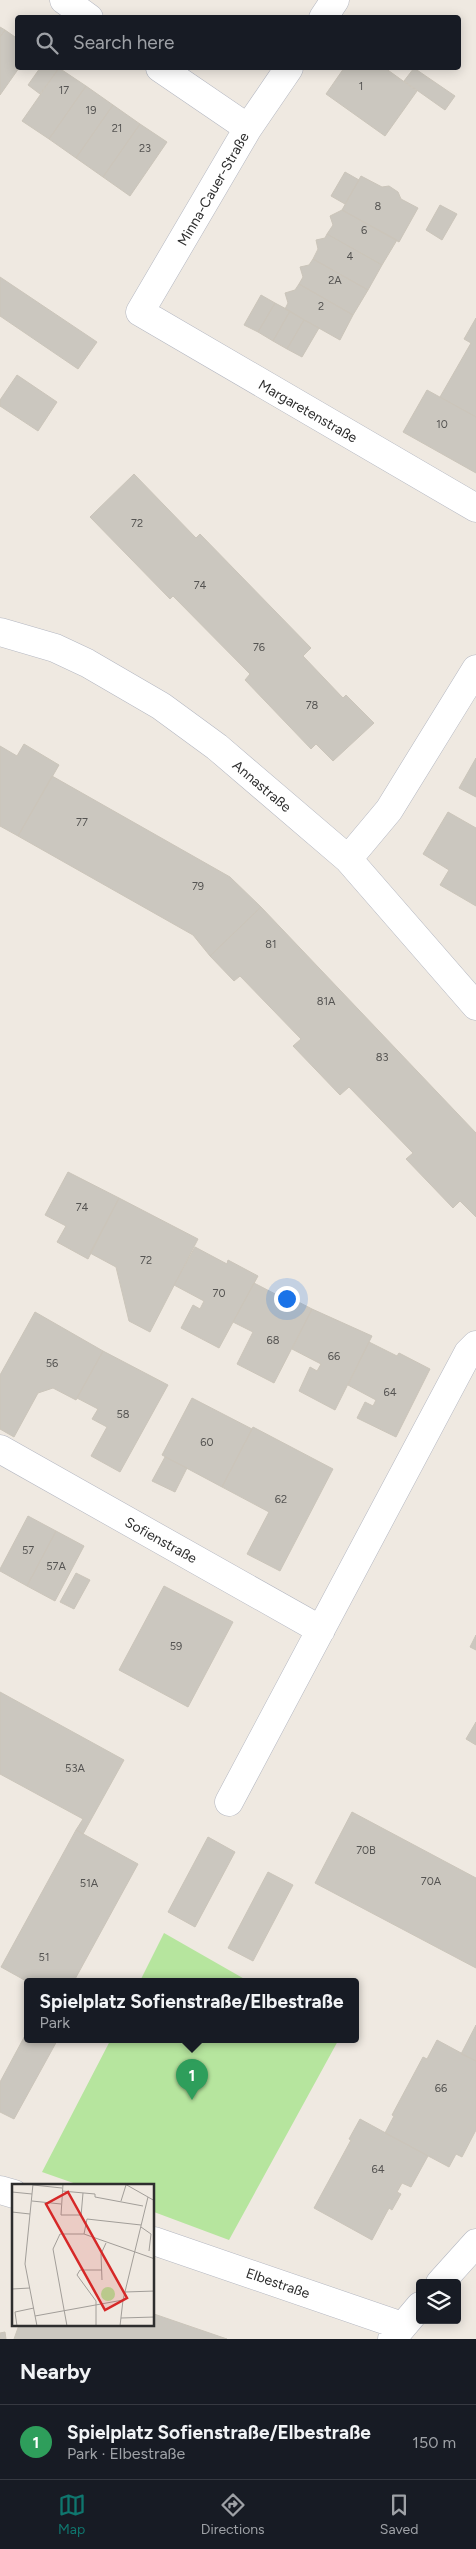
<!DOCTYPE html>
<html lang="en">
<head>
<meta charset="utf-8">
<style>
  :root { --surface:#171b24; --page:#242831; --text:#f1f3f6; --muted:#9ea1a6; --line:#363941; --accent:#0f766e }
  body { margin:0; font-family:Figtree,sans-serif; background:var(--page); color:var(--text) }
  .controls { position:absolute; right:15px; bottom:15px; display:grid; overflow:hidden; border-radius:5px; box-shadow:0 2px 12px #0003 }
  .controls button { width:45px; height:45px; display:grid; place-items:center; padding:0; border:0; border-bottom:1px solid var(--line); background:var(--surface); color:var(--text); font:25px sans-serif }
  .you { position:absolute; left:286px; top:1298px; width:18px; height:18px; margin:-12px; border:4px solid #fff; border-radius:50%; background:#1a73e8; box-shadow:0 0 0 8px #1a73e833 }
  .badge { display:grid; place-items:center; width:32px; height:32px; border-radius:50%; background:var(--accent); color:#fff; font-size:16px; font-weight:700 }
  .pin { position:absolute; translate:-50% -41px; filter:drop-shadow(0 1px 2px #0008) }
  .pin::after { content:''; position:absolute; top:26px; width:18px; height:15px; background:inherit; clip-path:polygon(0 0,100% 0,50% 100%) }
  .popup { position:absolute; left:24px; top:1978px; width:335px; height:65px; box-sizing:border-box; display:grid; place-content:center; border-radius:5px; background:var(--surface); filter:drop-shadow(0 1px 4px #0005); font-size:16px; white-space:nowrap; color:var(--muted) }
  .popup b { font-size:19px; color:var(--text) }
  .popup::after { content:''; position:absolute; left:50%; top:100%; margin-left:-10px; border:10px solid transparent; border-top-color:var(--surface) }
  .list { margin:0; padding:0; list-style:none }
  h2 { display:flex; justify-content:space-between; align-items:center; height:65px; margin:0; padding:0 20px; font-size:21px }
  h2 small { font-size:16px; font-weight:400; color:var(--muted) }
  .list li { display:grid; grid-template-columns:32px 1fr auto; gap:15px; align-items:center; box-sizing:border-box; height:75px; padding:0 20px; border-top:1px solid var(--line) }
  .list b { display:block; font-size:19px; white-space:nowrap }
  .list p { margin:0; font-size:16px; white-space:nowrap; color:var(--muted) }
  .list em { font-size:16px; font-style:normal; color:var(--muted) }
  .icon { flex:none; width:28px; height:28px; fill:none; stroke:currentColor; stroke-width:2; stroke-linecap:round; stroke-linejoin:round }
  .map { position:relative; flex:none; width:476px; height:2339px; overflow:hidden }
  .search { position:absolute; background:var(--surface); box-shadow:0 2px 12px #0003; left:15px; right:15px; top:15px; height:55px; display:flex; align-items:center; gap:12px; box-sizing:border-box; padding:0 18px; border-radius:5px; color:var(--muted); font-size:19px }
  .sheet { height:140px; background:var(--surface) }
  nav { display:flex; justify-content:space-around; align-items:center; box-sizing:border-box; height:70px; border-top:1px solid var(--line); background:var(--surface); font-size:14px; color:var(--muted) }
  nav a { display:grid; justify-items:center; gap:2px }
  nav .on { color:var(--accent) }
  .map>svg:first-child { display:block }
  .green { fill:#b6e59e }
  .building { fill:#cbc7bf; stroke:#cbc5ba }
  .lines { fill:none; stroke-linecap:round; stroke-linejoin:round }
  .street-casing { stroke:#b4b7c1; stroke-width:29 }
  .street { stroke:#fff; stroke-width:28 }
  .labels { text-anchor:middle; stroke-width:5; stroke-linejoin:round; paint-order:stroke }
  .number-label { font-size:11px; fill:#555452 }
  .street-label { font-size:14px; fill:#2e2e2e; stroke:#fff }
  .inset-road { fill:none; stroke:#a29e99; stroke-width:1 }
  .view { fill:#d62828; fill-opacity:0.15; stroke:#d62828; stroke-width:2.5 }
  .inset-edge { fill:none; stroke:#2e2e2e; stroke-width:2.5 }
</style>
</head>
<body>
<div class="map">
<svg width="476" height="2339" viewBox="0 0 476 2339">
  <rect width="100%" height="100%" fill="#efe9e1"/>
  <path class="green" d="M164,1933L248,1981H140Z
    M111,2039H339L229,2240L154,2212V2185H79L42,2172Z"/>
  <path class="building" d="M0,27L5,30L0,37Z
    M5,30L18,39L19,68L0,95V37Z
    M40,68H59L40,94L28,85Z
    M59,68L86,86L49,139L22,121Z
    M344,68H385L417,91L385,136L326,94Z
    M414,68L455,96L445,110L404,81Z
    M86,86L113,105L76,158L49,139Z
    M113,105L140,124L103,177L76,158Z
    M140,124L167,142L130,196L103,177Z
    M345,172L359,180L345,204L331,196Z
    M361,176L382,187L389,186L398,192L401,199L418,208L399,242L342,210Z
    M440,205L457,214L442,240L426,230Z
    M342,210L397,240L382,265L327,234L333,225L330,216Z
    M327,234L382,265L368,290L313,259L318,249L316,240L325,238Z
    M313,259L368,290L353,315L299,284L303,277L300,267L309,265Z
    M0,277L97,342L78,369L0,316Z
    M299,284L353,315L340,340L285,309L288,303L285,293L295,290Z
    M261,295L275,303L258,332L244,325Z
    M275,303L290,311L273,341L258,332Z
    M290,311L304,320L287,349L273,341Z
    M476,318V417L440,397L471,343L464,339Z
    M304,320L319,328L302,357L287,349Z
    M17,375L57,402L38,431L0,406V400Z
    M427,390L476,417V473L403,432Z
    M134,474L196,538L200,534L311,648L303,656L343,698L346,695L374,723L333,761L316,744L311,749L245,680L250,674L173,596L170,599L90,517Z
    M24,744L59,765L18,836L0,826V746L17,756Z
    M476,758V797L459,788Z
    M52,776L230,877L261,907L210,956L193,935L18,836Z
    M448,812L476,828V906L440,885L449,870L423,854Z
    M261,907L476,1133V1217L460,1201L453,1208L406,1159L413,1153L349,1087L340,1095L293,1046L301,1039L240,976L234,981L210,956Z
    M68,1172L119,1198L88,1259L57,1242L66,1226L45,1215Z
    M119,1198L198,1239L150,1332L129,1321L116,1267L90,1253Z
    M195,1247L227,1264L228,1260L258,1276L219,1348L181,1328L193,1305L200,1309L204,1301L174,1285Z
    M254,1283L281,1297L283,1294L312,1309L274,1383L237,1364L253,1332L233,1322Z
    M312,1309L372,1336L335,1410L299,1391L310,1367L317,1371L321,1364L292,1349Z
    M35,1312L103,1351L76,1400L53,1388L38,1393L14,1437L0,1429V1375Z
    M369,1342L397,1356L399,1353L430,1369L396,1437L357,1418L365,1402L373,1406L376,1400L348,1385Z
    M103,1351L168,1385L120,1472L91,1456L107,1427L92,1419L98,1409L77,1398Z
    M192,1398L252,1429L222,1487L162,1455Z
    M253,1427L333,1469L280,1571L247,1554L269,1512L222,1487Z
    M165,1457L187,1468L175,1492L152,1481Z
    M28,1516L56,1531L27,1586L0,1571V1569Z
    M56,1531L84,1546L55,1601L27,1586Z
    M76,1573L90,1580L74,1609L60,1602Z
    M164,1586L233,1622L188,1707L119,1670Z
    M476,1635V1650L470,1647Z
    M0,1692L124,1760L83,1834L76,1830L83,1819L0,1774Z
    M476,1722V1745L466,1739Z
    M352,1812L476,1878V1968L315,1883Z
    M76,1830L138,1864L74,1981L28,1982L1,1967Z
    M208,1837L235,1852L195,1927L168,1912Z
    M268,1872L293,1885L253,1961L228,1948Z
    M476,2025V2061L461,2054Z
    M28,2030V2039H58L14,2119L0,2112V2082Z
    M437,2040L476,2061V2130L462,2157L456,2154L449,2167L385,2133L394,2116L392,2115L423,2057L427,2059Z
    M360,2119L428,2156L411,2187L402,2183L397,2192L401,2194L392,2210L389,2208L372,2240L314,2208L351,2140L349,2139Z
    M154,2314L227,2339H14L19,2325H154Z
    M5,2332L6,2339H0V2333Z"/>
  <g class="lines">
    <defs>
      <path id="street" d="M64,0L89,18
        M323,18L335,0
        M160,68L248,128
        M289,68L248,128L140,312L476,508
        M0,632L55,648L87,663L161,706L217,747L348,859L476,1006
        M348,859L389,810L476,669
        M0,1449L321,1630
        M229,1802L468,1353L476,1345
        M0,2190L14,2194
        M154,2241L402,2326
        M440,2283L476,2243
        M392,2339L420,2306"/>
    </defs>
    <use href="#street" class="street-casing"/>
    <use href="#street" class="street"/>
  </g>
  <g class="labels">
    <g class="number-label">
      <text x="361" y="90">1</text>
      <text x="64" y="94">17</text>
      <text x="91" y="114">19</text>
      <text x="117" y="132">21</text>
      <text x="145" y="152">23</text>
      <text x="378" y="210">8</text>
      <text x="364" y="234">6</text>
      <text x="350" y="260">4</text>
      <text x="335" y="284">2A</text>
      <text x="321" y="310">2</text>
      <text x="442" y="428">10</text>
      <text x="137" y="527">72</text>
      <text x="200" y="589">74</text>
      <text x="259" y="651">76</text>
      <text x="312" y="709">78</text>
      <text x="82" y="826">77</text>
      <text x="198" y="890">79</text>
      <text x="271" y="948">81</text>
      <text x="326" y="1005">81A</text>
      <text x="382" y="1061">83</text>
      <text x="82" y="1211">74</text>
      <text x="146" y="1264">72</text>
      <text x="219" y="1297">70</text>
      <text x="273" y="1344">68</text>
      <text x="334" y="1360">66</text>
      <text x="52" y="1367">56</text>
      <text x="390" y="1396">64</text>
      <text x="123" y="1418">58</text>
      <text x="207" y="1446">60</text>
      <text x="281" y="1503">62</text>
      <text x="28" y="1554">57</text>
      <text x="56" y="1570">57A</text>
      <text x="176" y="1650">59</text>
      <text x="75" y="1772">53A</text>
      <text x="366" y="1854">70B</text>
      <text x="431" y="1885">70A</text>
      <text x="89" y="1887">51A</text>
      <text x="44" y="1961">51</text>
      <text x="441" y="2092">66</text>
      <text x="378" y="2173">64</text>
    </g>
    <g class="street-label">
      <text transform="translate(213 189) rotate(-60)" y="5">Minna-Cauer-Straße</text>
      <text transform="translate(308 411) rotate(30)" y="5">Margaretenstraße</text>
      <text transform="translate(262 786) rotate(40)" y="5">Annastraße</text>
      <text transform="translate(161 1540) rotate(29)" y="5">Sofienstraße</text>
      <text transform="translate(278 2283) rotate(19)" y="5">Elbestraße</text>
    </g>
  </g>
  <g transform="translate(12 2184)">
    <rect width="142" height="142" fill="#efe9e1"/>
    <path d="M89 110a7 7 0 1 1 14 0a7 7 0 1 1-14 0Z" fill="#b6e59e"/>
    <path class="inset-road" d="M21,0L13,80L25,142M51,0L49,31H69M113,0L143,17M21,1L50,4M50,7L83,10V13L131,22M0,8L20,10M20,17L49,20M109,17L114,1M0,28L18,30M69,32L71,9M129,43L139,50L137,67M72,50L75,35L129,41M90,96L89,70L94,59M0,105L18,104M113,108L143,107M23,132L111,116M109,134L143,133M5,142L3,128L22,124M55,142L41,65L48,50H72L143,75M84,142V117L65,91L68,86H90M108,142L111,116L136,13"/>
    <path class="view" d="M56,8L115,114L93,126L34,20Z"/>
    <rect width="142" height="142" class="inset-edge"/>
  </g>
</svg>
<div class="controls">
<button><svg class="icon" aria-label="layers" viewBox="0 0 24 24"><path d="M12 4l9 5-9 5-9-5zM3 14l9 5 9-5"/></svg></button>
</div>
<div class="you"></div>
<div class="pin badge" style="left:192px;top:2100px;background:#2e9e5b">1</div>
<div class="popup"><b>Spielplatz Sofienstraße/Elbestraße</b>Park</div>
<div class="search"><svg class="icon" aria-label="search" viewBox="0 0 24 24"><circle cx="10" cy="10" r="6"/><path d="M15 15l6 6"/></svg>Search here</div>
</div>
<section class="sheet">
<h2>Nearby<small></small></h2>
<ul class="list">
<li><span class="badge" style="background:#2e9e5b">1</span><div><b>Spielplatz Sofienstraße/Elbestraße</b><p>Park · Elbestraße</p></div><em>150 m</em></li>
</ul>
</section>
<nav>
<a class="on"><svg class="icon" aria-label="map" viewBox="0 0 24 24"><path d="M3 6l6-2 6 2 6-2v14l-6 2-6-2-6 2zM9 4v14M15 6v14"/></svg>Map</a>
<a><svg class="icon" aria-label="directions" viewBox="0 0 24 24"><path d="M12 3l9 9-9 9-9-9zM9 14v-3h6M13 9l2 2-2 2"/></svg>Directions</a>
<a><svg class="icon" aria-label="saved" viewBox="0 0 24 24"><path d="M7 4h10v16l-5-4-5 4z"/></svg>Saved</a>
</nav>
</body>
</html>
